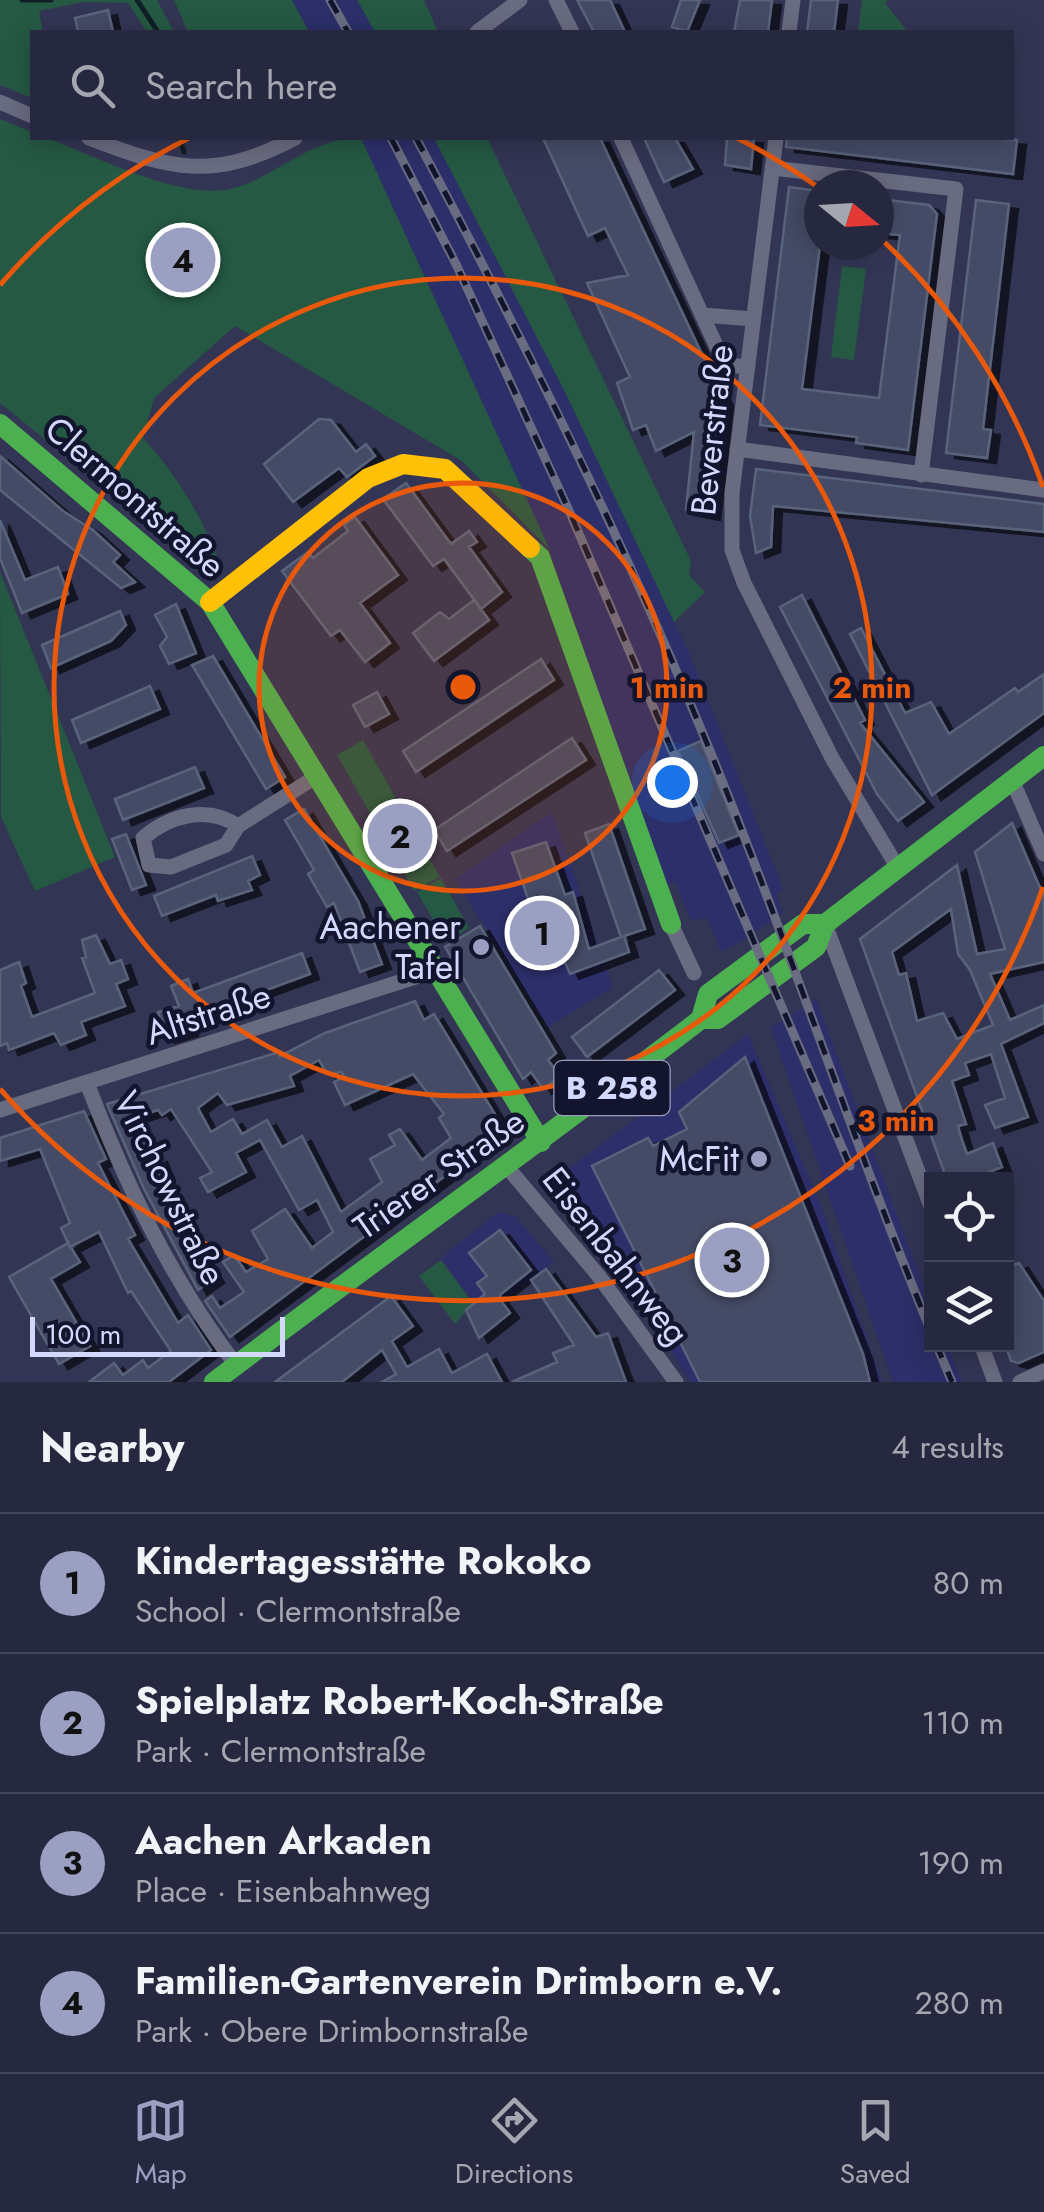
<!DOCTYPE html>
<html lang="en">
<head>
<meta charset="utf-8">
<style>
  :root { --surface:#26283f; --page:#2e3046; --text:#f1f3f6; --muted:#a4a6b0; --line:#424459; --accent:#9ba0c2 }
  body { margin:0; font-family:Jost,sans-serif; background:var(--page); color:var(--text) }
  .controls { position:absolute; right:30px; bottom:30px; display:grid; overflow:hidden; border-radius:0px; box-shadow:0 5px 25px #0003 }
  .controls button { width:90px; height:90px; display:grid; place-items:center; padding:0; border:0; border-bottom:2px solid var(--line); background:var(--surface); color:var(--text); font:50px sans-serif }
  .compass { position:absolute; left:804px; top:170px; width:90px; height:90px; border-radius:50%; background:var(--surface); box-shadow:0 5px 25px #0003; rotate:108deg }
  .scale { position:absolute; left:30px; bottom:25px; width:255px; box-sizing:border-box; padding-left:10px; border:5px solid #d3d9fd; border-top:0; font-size:28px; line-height:35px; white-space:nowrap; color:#d3d9fd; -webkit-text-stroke:8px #13152e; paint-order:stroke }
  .you { position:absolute; left:672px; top:782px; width:35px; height:35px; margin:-25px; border:8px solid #fff; border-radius:50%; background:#1a73e8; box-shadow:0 0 0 15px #1a73e833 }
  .badge { display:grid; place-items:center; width:65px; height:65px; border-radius:50%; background:var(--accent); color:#111; font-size:32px; font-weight:700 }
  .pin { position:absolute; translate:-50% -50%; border:5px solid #fff; box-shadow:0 2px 10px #0006 }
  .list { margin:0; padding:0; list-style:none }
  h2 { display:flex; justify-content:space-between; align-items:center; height:130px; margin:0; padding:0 40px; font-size:42px }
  h2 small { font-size:32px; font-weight:400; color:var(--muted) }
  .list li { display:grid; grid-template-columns:65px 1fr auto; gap:30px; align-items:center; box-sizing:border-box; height:140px; padding:0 40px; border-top:2px solid var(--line) }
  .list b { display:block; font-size:38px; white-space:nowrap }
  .list p { margin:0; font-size:32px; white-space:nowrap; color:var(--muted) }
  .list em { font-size:32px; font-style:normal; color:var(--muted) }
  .icon { flex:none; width:55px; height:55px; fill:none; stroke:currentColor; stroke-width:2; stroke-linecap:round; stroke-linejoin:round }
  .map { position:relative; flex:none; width:1044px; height:1382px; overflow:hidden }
  .search { position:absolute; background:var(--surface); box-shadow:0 5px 25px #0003; left:30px; right:30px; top:30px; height:110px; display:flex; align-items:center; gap:25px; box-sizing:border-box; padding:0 35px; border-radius:0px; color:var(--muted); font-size:38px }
  .sheet { height:690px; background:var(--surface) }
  nav { display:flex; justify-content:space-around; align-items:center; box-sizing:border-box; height:140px; border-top:2px solid var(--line); background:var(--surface); font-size:28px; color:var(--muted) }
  nav a { display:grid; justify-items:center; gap:5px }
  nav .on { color:var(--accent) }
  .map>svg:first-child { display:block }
  .built { fill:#2d2f6a }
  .green { fill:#255943 }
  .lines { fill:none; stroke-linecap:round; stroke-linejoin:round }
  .stream { stroke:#101e25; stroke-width:5 }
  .building { fill:#444c66; stroke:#5a637b; stroke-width:2.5; fill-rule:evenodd; filter:url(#shadow) }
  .street { stroke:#696b80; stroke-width:15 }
  .fast { stroke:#4caf50; stroke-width:20 }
  .slow { stroke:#ffc107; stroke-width:20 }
  .rail-casing { stroke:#6a6c82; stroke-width:9 }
  .rail { stroke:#13152e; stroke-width:5; stroke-dasharray:15; stroke-linecap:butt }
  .ring { fill:none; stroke:#e8590c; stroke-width:5 }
  .poi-dot { fill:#9ba0c2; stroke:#13152e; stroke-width:4 }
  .labels { text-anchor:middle; stroke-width:9; stroke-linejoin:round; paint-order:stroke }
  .shield { fill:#13152e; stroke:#999ebf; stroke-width:2.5 }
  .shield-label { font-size:32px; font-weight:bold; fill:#d3d9fd }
  .street-label { font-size:35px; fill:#d3d9fd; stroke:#13152e }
  .poi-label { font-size:35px; fill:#d3d9fd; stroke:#13152e; text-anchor:end }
  .centre { fill:#e8590c; stroke:#13152e; stroke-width:5 }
  .ring-label { font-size:30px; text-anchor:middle; font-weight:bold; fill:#e8590c; stroke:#13152e; stroke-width:9; stroke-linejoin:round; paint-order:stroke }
</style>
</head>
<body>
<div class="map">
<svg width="1044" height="1382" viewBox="0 0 1044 1382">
  <defs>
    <filter id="shadow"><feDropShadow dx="9" dy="5" stdDeviation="0" flood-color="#0009"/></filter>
  </defs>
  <rect width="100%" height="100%" fill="#333554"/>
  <path class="built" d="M292,0H357L375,32H309Z
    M361,138H434L565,392L689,653L783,889L776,894L783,913L737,944L721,951L707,918L691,920L675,882L665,886L550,550Z
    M552,812L613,987L548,1027L455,879Z
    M816,999L931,1305L932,1344L947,1345L962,1382H893L771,1028Z
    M748,1034L821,1206L882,1382H691L671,1351L658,1311L559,1183L563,1173Z
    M499,1212L516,1217L554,1262L484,1316L440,1258Z"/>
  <path class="green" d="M0,0H157L174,32H147L128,3L83,2L39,11L43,32H32V98L0,85Z
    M174,0H292L309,32H188Z
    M357,0H424L438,32H375Z
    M862,0H888L885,3L908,32H858Z
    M0,119L32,132V138H47C94,156 175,197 225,190C271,183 307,137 361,138L550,550L462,461L235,326L154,398L143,438C181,480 202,517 222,569L219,577L202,574L151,525L0,403Z
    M434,138H487L691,561L689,575L705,592L674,622L565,392Z
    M842,266L866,269L854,360L831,357Z
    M0,572L115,857L35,891L1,817Z
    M363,740L440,877L414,891L337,755Z
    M441,878L469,928L446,942L417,892Z
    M441,1260L473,1303L455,1324L419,1276Z"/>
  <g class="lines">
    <path class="stream" d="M22,0H51
      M137,0L158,32
      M180,138L184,152"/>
  </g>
  <path class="building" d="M577,0H610L625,32H594Z
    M681,0H700L687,32L672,27Z
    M740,0H772L768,32H734Z
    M811,0H838L834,32H807Z
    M108,10L113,32H78L75,18Z
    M543,138H600L724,401L711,515L686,510L694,432L656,451L646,425L633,430L617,383L630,377L587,283L628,275L605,228L588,236Z
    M644,138H675L693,169L664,182Z
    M727,138H754L751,169L725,165Z
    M787,138H992L1017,140L1013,174L786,147Z
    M789,187L819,191L820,245L802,389L879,398L900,235L879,233V199L929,205L937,214L908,450L856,443L857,437L760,425Z
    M976,200L1009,204L983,429L991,430L987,458L946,453Z
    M319,419L331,420L356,452L366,444L375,456L347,477L339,468L293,502L264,464Z
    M0,456L63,511L93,530L120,555L113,562L135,582L121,588L0,490Z
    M756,469L1044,504V532L773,506L771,547L756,553L750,516Z
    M406,483L451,544L469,531L477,542L469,547L502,592L481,609L444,559L433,566L383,499Z
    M355,517L398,575L360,603L390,643L365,662L340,630L331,636L282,571L308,552L313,558L348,531L344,525Z
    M0,520L25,580L58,567L68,594L22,613L0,558Z
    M802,595L865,720L860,723L924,802L898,821L877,794L780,607Z
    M474,600L489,620L434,661L413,633L440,612L449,619Z
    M176,604L196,653L169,664L160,646L167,637L155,615Z
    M120,611L126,625L111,641L51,668L42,645Z
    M861,628L905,713L931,702L949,734L1015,688L1018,692L1044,674V713L932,795L850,634Z
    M213,656L285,777L266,789L192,665Z
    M541,659L554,680L416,772L403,751Z
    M150,686L160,709L81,743L72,720Z
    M377,692L389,714L365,727L353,705Z
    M572,738L586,760L447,851L434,830Z
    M701,741L739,835L719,843L678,751Z
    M195,767L204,788L123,820L115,799Z
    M304,809L358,901L382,964L360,972L334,903L327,907L308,874L314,870L285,820Z
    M1012,823L1044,897V962L990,974L1010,1020L1044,1005V1023L1001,1044L1028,1117L995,1128L985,1105L1005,1098L991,1054L965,1063L969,1075L952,1081L966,1124L958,1126L962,1140L967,1154L993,1143L1002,1167L969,1180H947L860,939L957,865L977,954L1005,949L975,852ZM951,909L958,954L970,970L993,1025L957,1039L943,1013L917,1021L906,973L899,975L892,952Z
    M609,824L645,929L624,936L629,952L570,974L547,920L513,932L509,921L531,907L512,853L546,842L565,895L573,892L589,949L621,937L585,833Z
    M126,834L146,885L132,890L112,839Z
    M252,856L260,875L248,881L252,890L218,901L216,895L162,916L154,896Z
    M480,926L556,1053L548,1060L560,1076L543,1089L531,1072L523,1079L445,947Z
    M96,935L110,964L121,960L128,979L116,984L125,1006L81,1022L86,1035L61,1045L54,1033L9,1050L7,1043L0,1046V970L19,962L26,983L21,986L32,1017L95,993L82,958L86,957L82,940Z
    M302,953L310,974L185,1020L189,1031L166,1038L158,1012L179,1006L171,986L188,979L193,993Z
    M659,970L675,990L587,1057L572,1037Z
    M415,1001L424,1020L434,1014L505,1131L230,1337L205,1301L212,1296L220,1308L244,1292L223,1262L234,1255L246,1272L268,1259L252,1231L285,1209L312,1248L333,1232L317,1200L299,1210L260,1140L236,1153L246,1172L208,1192L200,1178L212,1172L171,1109L162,1115L158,1110L136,1117L152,1160L158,1157L166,1176L161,1179L172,1204L215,1278L198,1290L144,1189L107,1104L279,1052L280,1056L325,1033ZM319,1060L327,1074L342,1072L344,1077L334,1082L345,1105L413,1074L444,1114L439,1118L451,1138L422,1160L400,1129L389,1135L395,1145L370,1159L382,1182L341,1212L302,1136L282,1147L267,1120L242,1134L233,1119L211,1132L198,1108L218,1093L227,1105L294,1086L290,1076Z
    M745,1057L863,1354L870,1382H700L592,1166L648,1138L653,1146L687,1129L679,1112Z
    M84,1111L106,1159L98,1163L135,1235L128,1239L178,1323L188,1315L211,1350L169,1382H89L114,1363L123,1375L143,1360L148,1368L171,1351L131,1291L128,1293L99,1232L70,1247L61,1228L70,1223L40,1149L0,1161V1138Z
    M500,1230L531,1270L501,1294L499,1298L510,1313L479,1338L466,1310L485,1294L477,1283L487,1276L469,1253Z
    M68,1243L80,1262L51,1279L90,1346L59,1364L9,1277Z
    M1019,1263L1044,1301V1352L1019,1363L1011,1361L1006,1347V1267Z
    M546,1269L596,1337L608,1333L626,1382H512L557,1362L553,1353L574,1345L531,1280Z
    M391,1296L413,1326L392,1341L407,1367L439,1349L452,1373L487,1354L502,1382H382L396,1374L382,1350L342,1382H275Z"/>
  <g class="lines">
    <path class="street" d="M556,0L572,32
      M477,32L520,0
      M789,32L793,0
      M0,102L32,116
      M89,138C172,170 213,181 295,138
      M621,138L725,365L748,367
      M776,138L732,493V550L744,583L832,758L898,868
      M772,168L956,189L921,475
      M703,315L753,319
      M737,449L1044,490
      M1012,780L1044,854
      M238,826C208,805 170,815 143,838L149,865L171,867L226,845L238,826L317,776
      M671,924L694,973
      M825,924L932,1209
      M87,1083C126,1185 170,1278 236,1365
      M0,1110L434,971
      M508,1168L598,1275L676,1382
      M981,1344L995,1382
      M1020,1382L1044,1371"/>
    <path class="fast" d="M0,424L210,602L541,1142
      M530,548L540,557L671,924
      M701,1019H718L816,947L825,924L1044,756
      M701,1019L708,994L803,924H825
      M214,1382C375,1259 540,1143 701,1019"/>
    <path class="slow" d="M210,602L368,478L403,464L445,469L530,548"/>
    <defs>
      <path id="rail" d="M330,0L348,32
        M391,138L457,266L571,515L850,1166
        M416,138C522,336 622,537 708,746C788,940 852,1140 932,1334
        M936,1344L952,1382"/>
    </defs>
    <use href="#rail" class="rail-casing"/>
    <use href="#rail" class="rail"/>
  </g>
  <circle cx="463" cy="687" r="204" fill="#e8590c" fill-opacity=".12"/>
  <g class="ring">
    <circle cx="463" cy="687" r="204"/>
    <circle cx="463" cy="687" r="409"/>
    <path d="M1043 887A613 613 0 0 1 0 1089M0 285A613 613 0 0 1 189 138M737 138A613 613 0 0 1 819 188M881 239A613 613 0 0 1 1043 487"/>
  </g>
  <g class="poi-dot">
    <circle cx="481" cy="947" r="10"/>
    <circle cx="759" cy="1159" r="10"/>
  </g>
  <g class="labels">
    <rect class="shield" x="554.5" y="1061" width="115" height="54" rx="8"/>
    <g class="shield-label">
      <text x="612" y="1099">B 258</text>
    </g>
    <g class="street-label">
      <text transform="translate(712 430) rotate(-84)" y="12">Beverstraße</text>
      <text transform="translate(135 497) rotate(41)" y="12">Clermontstraße</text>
      <text transform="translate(208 1014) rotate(-18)" y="12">Altstraße</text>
      <text transform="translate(439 1174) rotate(-35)" y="12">Trierer Straße</text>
      <text transform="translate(170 1188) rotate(64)" y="12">Virchowstraße</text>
      <text transform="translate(616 1256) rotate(52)" y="12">Eisenbahnweg</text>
    </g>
    <g class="poi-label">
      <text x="461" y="939">Aachener<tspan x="461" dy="40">Tafel</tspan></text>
      <text x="739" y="1171">McFit</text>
    </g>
  </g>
  <circle cx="463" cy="687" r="15" class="centre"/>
  <g class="ring-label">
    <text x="667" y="698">1 min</text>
    <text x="872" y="698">2 min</text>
    <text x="896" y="1131">3 min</text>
  </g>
</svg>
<div class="controls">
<button><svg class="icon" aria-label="locate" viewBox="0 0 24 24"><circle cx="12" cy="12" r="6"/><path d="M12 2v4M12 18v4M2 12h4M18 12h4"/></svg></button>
<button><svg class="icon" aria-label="layers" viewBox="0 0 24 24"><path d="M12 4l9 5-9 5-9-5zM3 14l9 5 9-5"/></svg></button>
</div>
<svg class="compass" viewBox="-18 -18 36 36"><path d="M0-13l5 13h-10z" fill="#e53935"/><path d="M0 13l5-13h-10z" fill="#a4a6b0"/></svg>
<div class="scale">100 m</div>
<div class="you"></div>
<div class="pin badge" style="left:542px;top:933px">1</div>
<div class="pin badge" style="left:400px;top:836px">2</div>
<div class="pin badge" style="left:732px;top:1260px">3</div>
<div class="pin badge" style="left:183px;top:260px">4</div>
<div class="search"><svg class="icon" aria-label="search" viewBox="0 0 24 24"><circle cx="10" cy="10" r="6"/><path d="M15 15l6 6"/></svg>Search here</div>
</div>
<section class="sheet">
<h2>Nearby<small>4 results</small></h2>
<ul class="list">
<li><span class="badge">1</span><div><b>Kindertagesstätte Rokoko</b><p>School · Clermontstraße</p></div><em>80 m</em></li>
<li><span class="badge">2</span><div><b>Spielplatz Robert-Koch-Straße</b><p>Park · Clermontstraße</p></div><em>110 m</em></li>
<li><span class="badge">3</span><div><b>Aachen Arkaden</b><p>Place · Eisenbahnweg</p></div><em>190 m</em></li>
<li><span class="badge">4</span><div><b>Familien-Gartenverein Drimborn e.V.</b><p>Park · Obere Drimbornstraße</p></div><em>280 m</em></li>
</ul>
</section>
<nav>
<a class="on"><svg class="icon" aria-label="map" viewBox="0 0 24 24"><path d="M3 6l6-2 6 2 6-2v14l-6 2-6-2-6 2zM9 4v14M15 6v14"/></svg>Map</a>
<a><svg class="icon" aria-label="directions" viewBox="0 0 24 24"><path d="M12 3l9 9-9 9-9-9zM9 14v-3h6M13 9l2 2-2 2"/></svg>Directions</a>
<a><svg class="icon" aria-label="saved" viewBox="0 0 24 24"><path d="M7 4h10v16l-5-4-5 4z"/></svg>Saved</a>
</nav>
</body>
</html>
